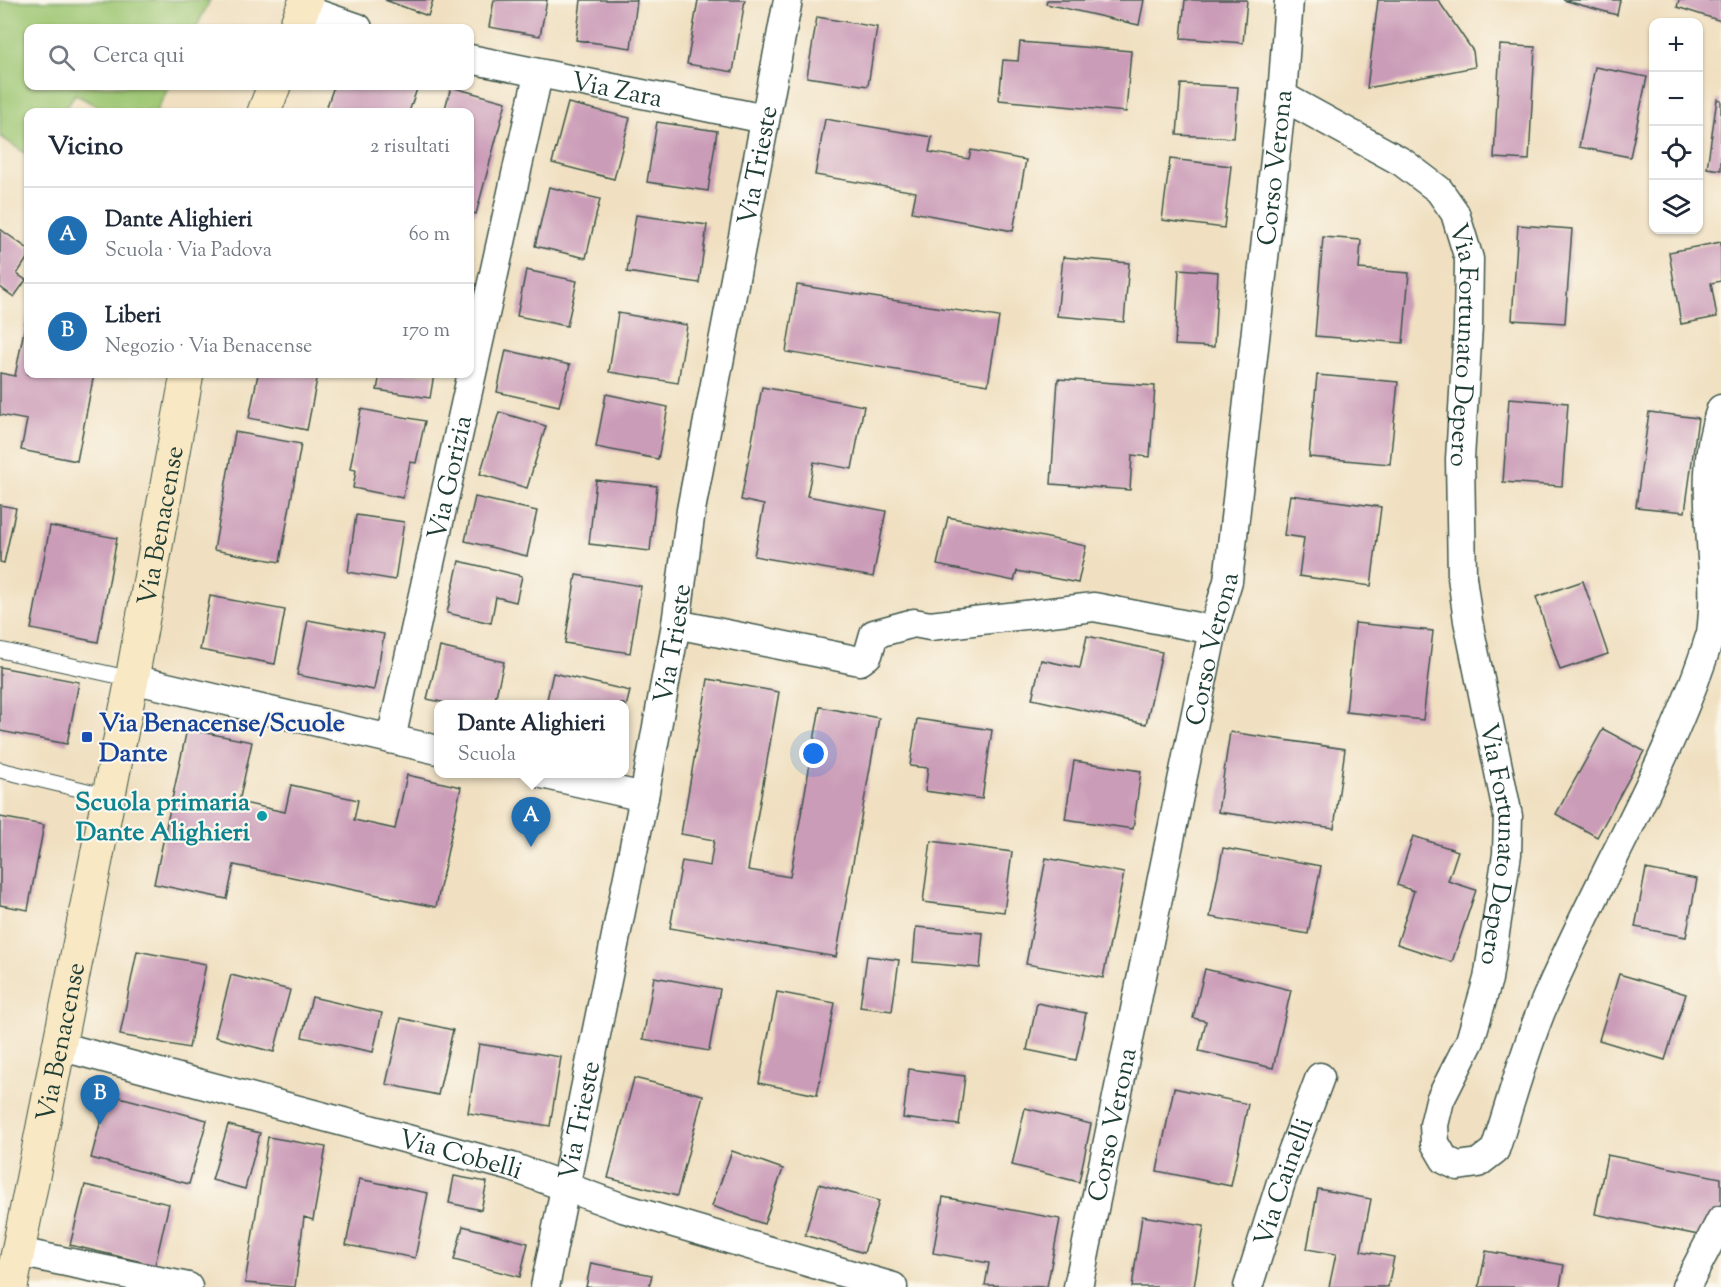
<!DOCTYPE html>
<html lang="it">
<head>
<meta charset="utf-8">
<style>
  :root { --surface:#fff; --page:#f2f2f3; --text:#1f2937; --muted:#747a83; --line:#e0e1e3; --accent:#1f6fb2 }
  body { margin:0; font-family:"Sorts Mill Goudy",serif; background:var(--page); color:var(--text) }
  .controls { position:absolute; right:18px; top:18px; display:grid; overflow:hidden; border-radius:12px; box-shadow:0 2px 4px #0004 }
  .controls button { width:54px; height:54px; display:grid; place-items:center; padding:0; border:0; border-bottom:2px solid var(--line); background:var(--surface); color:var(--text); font:30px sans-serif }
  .you { position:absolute; left:814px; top:754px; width:21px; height:21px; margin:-15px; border:4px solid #fff; border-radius:50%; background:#1a73e8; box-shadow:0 0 0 9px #1a73e833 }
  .badge { display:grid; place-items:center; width:39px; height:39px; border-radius:50%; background:var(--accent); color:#fff; font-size:20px; font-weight:700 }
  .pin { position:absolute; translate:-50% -50px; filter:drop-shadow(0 2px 3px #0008) }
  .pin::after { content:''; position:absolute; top:32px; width:21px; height:18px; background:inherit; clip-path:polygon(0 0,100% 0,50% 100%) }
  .popup { position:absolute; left:434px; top:700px; width:195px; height:78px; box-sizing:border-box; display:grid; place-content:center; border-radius:12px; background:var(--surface); filter:drop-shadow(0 2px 4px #0005); font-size:20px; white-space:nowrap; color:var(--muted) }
  .popup b { font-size:22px; color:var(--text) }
  .popup::after { content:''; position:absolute; left:50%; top:100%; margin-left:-12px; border:12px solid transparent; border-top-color:var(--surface) }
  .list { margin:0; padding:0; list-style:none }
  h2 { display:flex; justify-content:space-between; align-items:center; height:78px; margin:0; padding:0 24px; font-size:26px }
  h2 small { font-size:20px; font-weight:400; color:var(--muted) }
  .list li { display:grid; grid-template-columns:39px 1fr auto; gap:18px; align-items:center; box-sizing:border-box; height:96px; padding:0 24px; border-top:2px solid var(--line) }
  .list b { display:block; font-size:22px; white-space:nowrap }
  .list p { margin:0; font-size:20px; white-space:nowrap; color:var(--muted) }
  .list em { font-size:20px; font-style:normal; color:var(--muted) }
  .icon { flex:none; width:33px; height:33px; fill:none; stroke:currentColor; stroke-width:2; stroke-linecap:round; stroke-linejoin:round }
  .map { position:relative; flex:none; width:1721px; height:1287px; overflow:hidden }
  .search { position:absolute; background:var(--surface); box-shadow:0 2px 4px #0004; left:24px; top:24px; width:450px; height:66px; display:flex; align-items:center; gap:15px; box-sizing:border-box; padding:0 21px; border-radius:12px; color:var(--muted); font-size:22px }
  .panel { position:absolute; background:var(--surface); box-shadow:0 2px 4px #0004; left:24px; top:108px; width:450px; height:270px; border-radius:12px }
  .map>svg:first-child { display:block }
  .green { fill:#9dc672; stroke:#5e8253; stroke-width:1.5 }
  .building { fill:#cb9cb8 }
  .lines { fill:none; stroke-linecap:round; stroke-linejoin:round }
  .lane-casing { stroke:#3e5549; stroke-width:17 }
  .street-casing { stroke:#3e5549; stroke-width:31 }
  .secondary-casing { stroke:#3e5549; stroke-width:35 }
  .lane { stroke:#fff; stroke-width:15 }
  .street { stroke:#fff; stroke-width:28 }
  .secondary { stroke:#f8e8c3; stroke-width:33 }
  .transit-dot { fill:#1a4fb4; stroke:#fbf7ec; stroke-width:2 }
  .culture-dot { fill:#0f9aa8; stroke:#fbf7ec; stroke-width:2 }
  .labels { text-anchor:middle; stroke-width:4.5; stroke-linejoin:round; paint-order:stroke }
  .street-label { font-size:26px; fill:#1f3d34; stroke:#fbf7ec }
  .transit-label { font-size:26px; font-weight:bold; fill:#164399; stroke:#fbf7ec; text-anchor:start }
  .culture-label { font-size:26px; font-weight:bold; fill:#0d838f; stroke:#fbf7ec; text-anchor:end }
</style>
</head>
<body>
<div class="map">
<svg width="1721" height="1287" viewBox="0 0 1721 1287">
  <rect width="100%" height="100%" fill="#fbf7ec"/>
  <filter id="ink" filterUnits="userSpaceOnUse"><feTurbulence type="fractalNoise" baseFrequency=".0167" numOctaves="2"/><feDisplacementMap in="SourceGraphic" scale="12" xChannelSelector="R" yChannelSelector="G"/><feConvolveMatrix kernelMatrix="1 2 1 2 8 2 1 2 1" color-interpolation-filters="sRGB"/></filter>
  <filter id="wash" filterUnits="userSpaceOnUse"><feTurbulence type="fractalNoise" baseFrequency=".008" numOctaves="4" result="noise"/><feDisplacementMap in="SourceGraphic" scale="24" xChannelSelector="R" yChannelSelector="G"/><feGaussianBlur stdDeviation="1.35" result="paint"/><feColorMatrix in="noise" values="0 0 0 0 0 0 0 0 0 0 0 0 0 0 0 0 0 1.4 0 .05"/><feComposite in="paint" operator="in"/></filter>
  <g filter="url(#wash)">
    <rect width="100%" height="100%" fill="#f0e0c1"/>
    <path class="green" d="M210,0L196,28H28V86H169L156,112H107L75,94L63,112H28V155L0,136V1Z"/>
    <g id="blocks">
      <path class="building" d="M385,0H433L428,16Z
        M494,0H547L540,36L489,27Z
        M581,0H637L631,48L576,40Z
        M698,0H745L733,72L687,64Z
        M1047,0H1144L1139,25L1046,4Z
        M1185,0H1247L1243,43L1181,38Z
        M1378,0H1438L1473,51L1475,67L1367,88Z
        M1563,0H1620L1617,15Z
        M1679,0H1721V21L1677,7Z
        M817,17L877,27L868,86L807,77Z
        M1020,42L1131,51L1126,112L999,100L1003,60L1018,61Z
        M1500,45L1535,47L1529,160L1494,158Z
        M1595,67L1647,77L1630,157L1579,147Z
        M1181,84L1238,87L1234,138L1177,135Z
        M334,86H418L409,112H325Z
        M451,87L506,102L476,214L470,212V112H444Z
        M1717,99L1721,100V170L1707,168Z
        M568,103L630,118L614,179L552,163Z
        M825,119L932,137L929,152L969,159L971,150L1026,160L1013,231L912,212L916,192L815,175Z
        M657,122L717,131L708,191L647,182Z
        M1170,159L1231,166L1224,228L1162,220Z
        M549,187L600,199L586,258L535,246Z
        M636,215L707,225L699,283L627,272Z
        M1518,225L1572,229L1565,323L1512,320Z
        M0,229L28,249V257L17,274L26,280L14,297L0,287Z
        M1323,237L1361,240L1359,269L1409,273L1403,343L1315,336Z
        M1721,242V281L1711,283L1717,317L1681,324L1669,252Z
        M1063,257L1129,263L1124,322L1057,316Z
        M1179,269L1218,272L1214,347L1175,345Z
        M526,270L577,281L567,326L517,316Z
        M797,285L999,317L988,385L786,352Z
        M618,313L687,325L678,383L609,372Z
        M27,315L28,374H94L77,461L21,450L27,420L0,415V373L15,376Z
        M506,350L570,365L559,406L497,392Z
        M258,374H318L307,430L249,418Z
        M380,374H434L430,398L377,390Z
        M1317,375L1398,382L1390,464L1309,457Z
        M1058,379L1155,386L1150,457L1132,455L1130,490L1051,484Z
        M762,387L864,406L852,469L814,462L807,496L886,511L873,577L754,556L764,505L741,500Z
        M606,394L668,407L658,459L596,447Z
        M1509,398L1568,403L1562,486L1503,482Z
        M361,409L425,421L416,463L410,462L403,498L353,488L356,470L350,469Z
        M499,412L546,426L527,488L480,474Z
        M1649,412L1698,418L1685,512L1636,507Z
        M235,432L301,444L280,562L214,550Z
        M596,480L657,486L650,551L589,544Z
        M1290,495L1381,507L1371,586L1299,576L1304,538L1284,535Z
        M475,497L537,511L527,556L465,541Z
        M0,505L16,508L4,563L0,562Z
        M356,515L404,522L395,580L348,572Z
        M948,517L1086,546L1078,583L1017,571L1014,581L937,565Z
        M50,526L117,538L98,642L31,629Z
        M459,561L522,576L516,602L496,597L491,623L447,613Z
        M576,575L641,586L630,653L565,643Z
        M1583,581L1608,654L1560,670L1536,597Z
        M210,596L285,610L275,664L200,650Z
        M308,620L384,634L374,690L297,675Z
        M1355,623L1433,631L1423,720L1346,712Z
        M1087,636L1162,652L1146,724L1032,699L1041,660L1080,668Z
        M440,647L504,662L494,704H451L427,699Z
        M0,667L79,682L67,744L0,731Z
        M553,673L630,691L625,711L624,704H546Z
        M708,679L779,692L748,870L790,877L820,707L879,718L836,957L670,928L682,861L710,866L714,840L681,834Z
        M917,719L992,730L982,799L925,791L928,768L910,766Z
        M187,729L252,742L239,802L285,812L291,785L358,800L354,820L395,829L407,775L461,787L436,907L234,865L227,899L154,884Z
        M1603,729L1644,751L1597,837L1556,814Z
        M1230,732L1345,749L1334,828L1218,812Z
        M1074,761L1141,771L1133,829L1065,819Z
        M0,817L44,825L28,910L0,905Z
        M1413,836L1458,851L1448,881L1476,890L1452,962L1397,944L1414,891L1397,885Z
        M931,841L1012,852L1004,912L923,902Z
        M1223,848L1321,866L1308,934L1210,917Z
        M1046,858L1124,873L1103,978L1026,964Z
        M1646,869L1697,879L1686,937L1635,927Z
        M916,927L983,933L980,968L913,962Z
        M137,951L206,964L189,1048L120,1035Z
        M867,956L899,960L892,1011L860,1007Z
        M1205,969L1291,990L1273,1068L1199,1051L1206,1021L1193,1018Z
        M1619,974L1686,994L1665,1060L1599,1040Z
        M231,975L290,990L274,1052L215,1037Z
        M654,977L720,989L709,1051L643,1039Z
        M777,992L835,1003L817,1095L759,1083Z
        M312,997L382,1013L373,1052L302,1037Z
        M1037,1003L1086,1013L1076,1060L1027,1050Z
        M401,1018L453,1030L438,1095L386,1084Z
        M479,1044L561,1057L550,1126L468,1113Z
        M909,1069L965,1076L959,1125L903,1118Z
        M634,1078L703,1095L677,1196L608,1178Z
        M1174,1088L1248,1104L1231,1186L1157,1171Z
        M108,1094L207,1120L189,1184L91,1158Z
        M1025,1108L1091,1124L1079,1182L1012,1165Z
        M228,1125L260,1133L245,1189L212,1180Z
        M268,1137L326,1147L313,1220L304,1217L295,1287L245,1283Z
        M732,1151L783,1169L764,1224L712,1206Z
        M1607,1155L1721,1178V1223L1718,1239L1595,1214Z
        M454,1176L487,1182L481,1210L449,1203Z
        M359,1179L428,1193L415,1258L346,1245Z
        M819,1184L879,1201L864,1253L805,1235Z
        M85,1185L169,1204L155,1265L70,1245Z
        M1318,1189L1371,1199L1361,1251L1394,1257L1388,1287H1329L1336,1254L1307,1249Z
        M943,1197L1060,1219L1047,1287L985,1285L989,1263L933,1253Z
        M1142,1216L1204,1226L1194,1287H1132Z
        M463,1226L528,1243L520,1277L454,1260Z
        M1486,1251L1564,1265L1560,1287H1479Z
        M591,1263L652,1275L649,1287H586Z"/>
    </g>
  </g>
  <g filter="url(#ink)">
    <use href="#blocks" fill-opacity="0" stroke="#3e5549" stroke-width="1.5"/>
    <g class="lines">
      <defs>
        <path id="lane" d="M0,650L132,679
          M0,770L108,796"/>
        <g id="street">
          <path d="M303,9L358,28"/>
          <path id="s1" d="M470,59L765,119"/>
          <path id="s2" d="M1282,96L1402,162L1439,190L1455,213L1469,259L1468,326L1460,459L1462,577L1468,621L1508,816L1507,854L1488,979L1470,1041L1440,1100L1434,1125L1435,1143L1445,1160L1458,1166L1478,1163L1495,1150C1511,1102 1524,1051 1544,1004C1597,880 1671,762 1711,633C1721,560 1694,481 1721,409"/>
          <path d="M676,624L860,661L868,655L874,634L914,623L930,626L1094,607L1213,630"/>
          <path d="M132,679L438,750"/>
          <path id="s3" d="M391,739L538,75"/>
          <path d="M542,774L644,797"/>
          <path id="s4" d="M59,1046L512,1167L623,1208L893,1287"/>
          <path d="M18,1252L188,1287"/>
          <path id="s5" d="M545,1287L644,797L676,624L691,510L788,0"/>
          <path id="s6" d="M1078,1287L1213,630L1228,581L1282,96L1289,0"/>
          <path id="s7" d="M1248,1287L1282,1179L1320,1077"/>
          <path d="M1686,1287L1721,1220"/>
        </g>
        <g id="secondary">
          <path d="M295,28L306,0"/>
          <path d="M264,112L274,86"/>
          <path id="s8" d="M11,1287L132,679L187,374"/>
        </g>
      </defs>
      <use href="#lane" class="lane-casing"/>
      <use href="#street" class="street-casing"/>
      <use href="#secondary" class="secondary-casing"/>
      <use href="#lane" class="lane"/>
      <use href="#street" class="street"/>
      <use href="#secondary" class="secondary"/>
    </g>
  </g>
  <rect class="transit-dot" x="81" y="731" width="12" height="12" rx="3"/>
  <circle class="culture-dot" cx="262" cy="816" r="6"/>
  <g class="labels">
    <g class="street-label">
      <text dy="9" stroke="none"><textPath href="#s1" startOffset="150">Via Zara</textPath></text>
      <text dy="9" stroke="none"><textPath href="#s5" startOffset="1142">Via Trieste</textPath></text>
      <text dy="9" stroke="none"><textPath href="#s6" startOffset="1138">Corso Verona</textPath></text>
      <text dy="9" stroke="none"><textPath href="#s2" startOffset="345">Via Fortunato Depero</textPath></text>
      <text dy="9" stroke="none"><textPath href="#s3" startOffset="268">Via Gorizia</textPath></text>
      <text dy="9" stroke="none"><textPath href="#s8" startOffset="776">Via Benacense</textPath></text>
      <text dy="9" stroke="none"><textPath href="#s5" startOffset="656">Via Trieste</textPath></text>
      <text dy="9" stroke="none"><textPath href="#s6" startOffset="652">Corso Verona</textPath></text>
      <text dy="9" stroke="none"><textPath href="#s2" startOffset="849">Via Fortunato Depero</textPath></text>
      <text dy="9" stroke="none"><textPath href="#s8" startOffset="250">Via Benacense</textPath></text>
      <text dy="9" stroke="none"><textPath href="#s5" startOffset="170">Via Trieste</textPath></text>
      <text dy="9" stroke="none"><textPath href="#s6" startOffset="166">Corso Verona</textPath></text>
      <text dy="9" stroke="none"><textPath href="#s4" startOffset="416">Via Cobelli</textPath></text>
      <text dy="9" stroke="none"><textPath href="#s7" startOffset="111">Via Cainelli</textPath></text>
    </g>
    <g class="transit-label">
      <text x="99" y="731">Via Benacense/Scuole<tspan x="99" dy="30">Dante</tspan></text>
    </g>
    <g class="culture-label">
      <text x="250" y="810">Scuola primaria<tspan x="250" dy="30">Dante Alighieri</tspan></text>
    </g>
  </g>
</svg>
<div class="controls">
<button>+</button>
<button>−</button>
<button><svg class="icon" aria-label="locate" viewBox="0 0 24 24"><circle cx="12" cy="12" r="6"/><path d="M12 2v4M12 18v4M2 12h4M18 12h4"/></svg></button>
<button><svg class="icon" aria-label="layers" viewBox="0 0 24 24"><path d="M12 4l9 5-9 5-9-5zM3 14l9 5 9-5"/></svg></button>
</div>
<div class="you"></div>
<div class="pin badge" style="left:531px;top:847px">A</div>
<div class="popup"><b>Dante Alighieri</b>Scuola</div>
<div class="pin badge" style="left:100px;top:1125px">B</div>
<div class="search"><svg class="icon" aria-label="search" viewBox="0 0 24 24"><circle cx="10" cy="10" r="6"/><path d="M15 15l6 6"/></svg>Cerca qui</div>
<section class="panel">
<h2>Vicino<small>2 risultati</small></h2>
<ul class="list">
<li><span class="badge">A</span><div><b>Dante Alighieri</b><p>Scuola · Via Padova</p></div><em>60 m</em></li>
<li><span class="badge">B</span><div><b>Liberi</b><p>Negozio · Via Benacense</p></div><em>170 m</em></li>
</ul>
</section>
</div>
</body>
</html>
